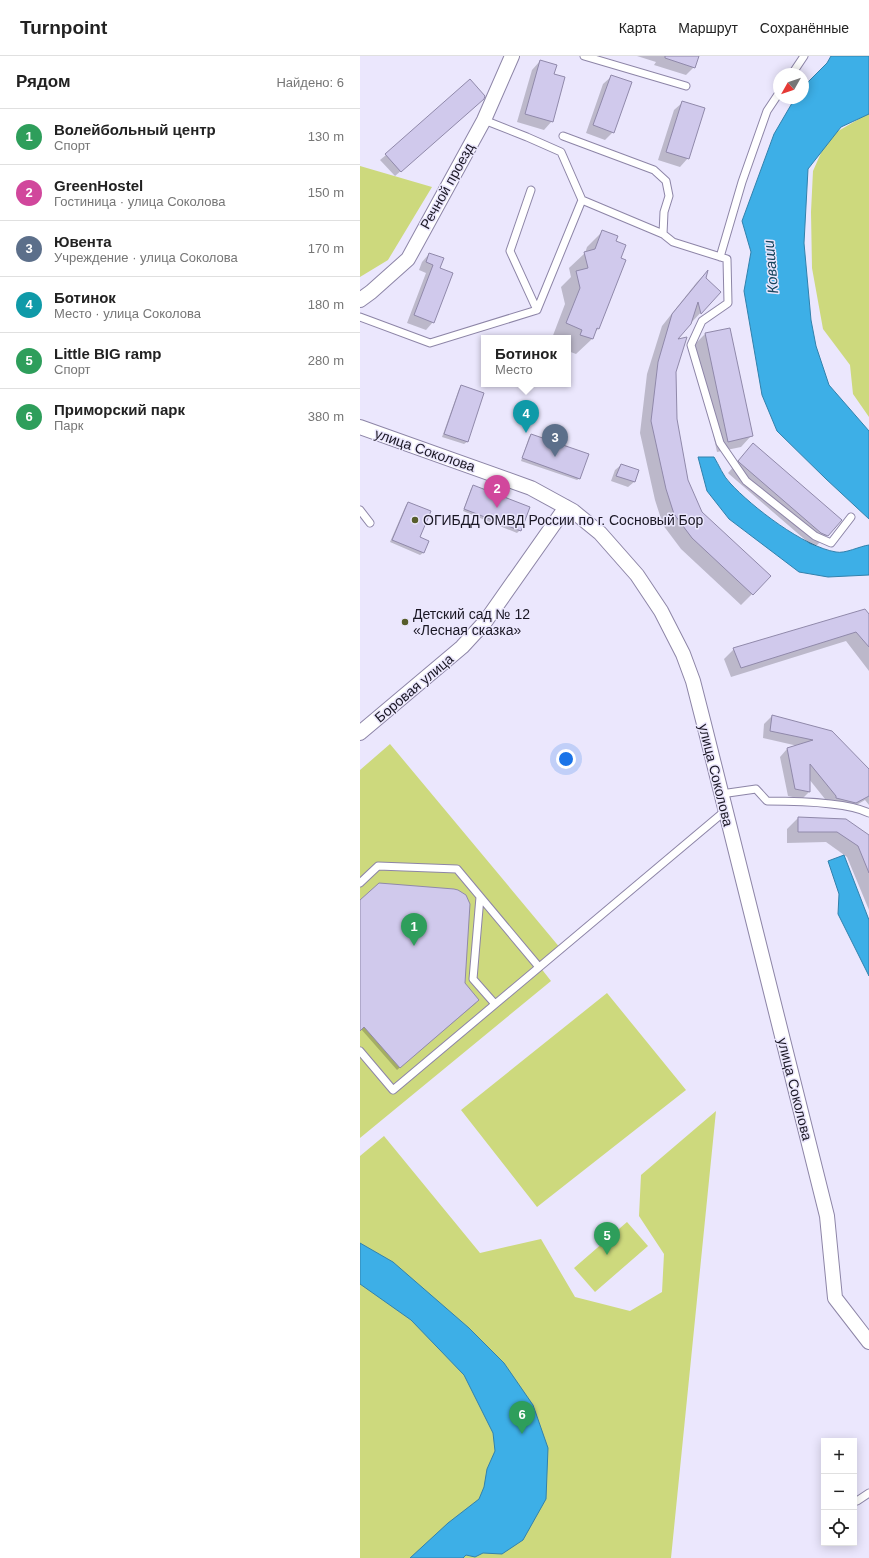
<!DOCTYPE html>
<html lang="ru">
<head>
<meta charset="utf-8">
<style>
  :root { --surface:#fff; --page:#f6f6f6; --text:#222; --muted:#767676; --line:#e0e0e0; --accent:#2563eb }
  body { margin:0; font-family:Arial,sans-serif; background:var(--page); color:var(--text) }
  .controls { position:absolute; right:12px; bottom:12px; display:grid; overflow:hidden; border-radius:0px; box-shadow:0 2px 10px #0003 }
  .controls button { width:36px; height:36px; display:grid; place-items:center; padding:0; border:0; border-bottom:1px solid var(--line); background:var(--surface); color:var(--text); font:20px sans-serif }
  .compass { position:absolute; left:413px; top:12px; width:36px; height:36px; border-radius:50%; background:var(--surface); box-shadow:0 2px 10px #0003; rotate:230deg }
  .you { position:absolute; left:206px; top:703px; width:14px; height:14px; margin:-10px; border:3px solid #fff; border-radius:50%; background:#1a73e8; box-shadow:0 0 0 6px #1a73e833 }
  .badge { display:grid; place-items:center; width:26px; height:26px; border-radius:50%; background:var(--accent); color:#fff; font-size:13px; font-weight:700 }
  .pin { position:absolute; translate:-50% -33px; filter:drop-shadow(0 1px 2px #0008) }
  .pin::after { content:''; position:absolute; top:21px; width:14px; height:12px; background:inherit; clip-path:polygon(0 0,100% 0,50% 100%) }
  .popup { position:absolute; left:121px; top:279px; width:90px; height:52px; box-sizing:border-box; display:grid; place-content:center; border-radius:0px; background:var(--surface); filter:drop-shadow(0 1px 3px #0005); font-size:13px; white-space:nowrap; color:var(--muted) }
  .popup b { font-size:15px; color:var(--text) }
  .popup::after { content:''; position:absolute; left:50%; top:100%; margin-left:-8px; border:8px solid transparent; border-top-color:var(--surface) }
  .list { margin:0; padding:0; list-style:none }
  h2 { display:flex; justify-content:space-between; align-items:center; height:52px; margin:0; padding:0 16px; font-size:17px }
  h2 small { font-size:13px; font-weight:400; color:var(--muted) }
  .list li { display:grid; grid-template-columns:26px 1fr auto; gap:12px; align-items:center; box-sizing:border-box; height:56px; padding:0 16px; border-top:1px solid var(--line) }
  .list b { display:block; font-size:15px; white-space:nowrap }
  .list p { margin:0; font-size:13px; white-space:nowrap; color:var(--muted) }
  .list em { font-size:13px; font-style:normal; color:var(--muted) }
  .icon { flex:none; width:22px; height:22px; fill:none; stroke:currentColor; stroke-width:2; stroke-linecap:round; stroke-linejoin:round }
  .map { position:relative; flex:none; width:509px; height:1502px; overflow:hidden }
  header { display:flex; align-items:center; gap:24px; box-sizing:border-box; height:56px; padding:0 20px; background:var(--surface); border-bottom:1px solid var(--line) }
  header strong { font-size:19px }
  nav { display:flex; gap:22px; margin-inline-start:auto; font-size:14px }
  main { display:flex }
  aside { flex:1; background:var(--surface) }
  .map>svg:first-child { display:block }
  .green { fill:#cdd97d }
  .water { fill:#3dafe7; stroke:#3281ac }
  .shadow { fill:#0003 }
  .building { fill:#d0c9ec; stroke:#9089aa }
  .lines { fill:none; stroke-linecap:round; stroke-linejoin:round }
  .lane-casing { stroke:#8d85a7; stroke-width:9 }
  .street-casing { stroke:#8d85a7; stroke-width:16 }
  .lane { stroke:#fff; stroke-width:7 }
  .street { stroke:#fff; stroke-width:14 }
  .poi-dot { fill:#575d2b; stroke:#ebe7fd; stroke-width:1.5 }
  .labels { text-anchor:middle; stroke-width:3; stroke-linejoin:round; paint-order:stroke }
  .street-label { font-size:14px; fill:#1a1724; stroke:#ebe7fd }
  .poi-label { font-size:14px; fill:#1a1724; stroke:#ebe7fd; text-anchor:start }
  .water-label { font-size:15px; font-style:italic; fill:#16445c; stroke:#ebe7fd }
</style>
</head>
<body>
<header>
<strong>Turnpoint</strong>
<nav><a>Карта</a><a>Маршрут</a><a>Сохранённые</a></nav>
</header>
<main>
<aside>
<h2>Рядом<small>Найдено: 6</small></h2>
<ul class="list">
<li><span class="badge" style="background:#2e9e5b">1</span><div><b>Волейбольный центр</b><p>Спорт</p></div><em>130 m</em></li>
<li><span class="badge" style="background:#d1479c">2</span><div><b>GreenHostel</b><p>Гостиница · улица Соколова</p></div><em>150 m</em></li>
<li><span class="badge" style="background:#5c6f8a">3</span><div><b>Ювента</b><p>Учреждение · улица Соколова</p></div><em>170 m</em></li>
<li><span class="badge" style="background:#0f9aa8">4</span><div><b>Ботинок</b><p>Место · улица Соколова</p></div><em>180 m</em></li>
<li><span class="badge" style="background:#2e9e5b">5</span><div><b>Little BIG ramp</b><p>Спорт</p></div><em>280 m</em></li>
<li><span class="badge" style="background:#2e9e5b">6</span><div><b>Приморский парк</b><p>Парк</p></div><em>380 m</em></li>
</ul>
</aside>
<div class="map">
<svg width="509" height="1502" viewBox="0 0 509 1502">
  <rect width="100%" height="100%" fill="#ebe7fd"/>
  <path class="green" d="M509,57V361L493,338L490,309L463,273L452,212L451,156L453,115L468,81Z
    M0,110L72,131L28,204L0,221Z
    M30,688L201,893L180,911L191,925L0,1082V714Z
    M247,937L326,1034L177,1151L101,1054Z
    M356,1055L311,1502H0V1100L24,1080L120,1197L181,1183L215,1241L270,1255L302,1236L304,1198L279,1160L281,1119Z
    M267,1166L288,1190L235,1236L214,1212Z"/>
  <path class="water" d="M471,0H509V58L481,71L448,113L444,187L451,264L456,290L469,329L509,375V463L466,423L417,375L402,339L384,235L391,196L382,165L414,78L435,42H443V31L467,7Z
    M338,401H354C359,409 363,420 370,427C392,451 444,491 476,496C485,498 500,490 509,489V519L468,521L439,516L369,463L347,435Z
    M484,799L509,864V920L478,858L479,838L468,805Z
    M0,1187L33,1206L109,1272L144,1307L173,1349L188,1392L186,1443L163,1484L142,1498L123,1497L115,1501L106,1499L103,1502H50L88,1467L119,1443L124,1431L127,1413L135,1395L133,1377L104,1319L51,1264L0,1228Z"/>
  <path class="shadow" d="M277,0H333L334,11L326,19L294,9L296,6Z
    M180,5L192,65L184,74L157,66L172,14Z
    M252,20L253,76L245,84L226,77L243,28Z
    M323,46L328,102L320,111L298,104L314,54Z
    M117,49L35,120L20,104L26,99Z
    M243,175L260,202L265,204L238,273L234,277L232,283L216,298L208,295V282H192L205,248L201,231L211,221L209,212L225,197L227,191Z
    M69,198L79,212L73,266L66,274L47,267L66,217L59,214L62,206Z
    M346,217L345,222L360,236L315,284L316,363L327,424L341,457L392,538L381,549L321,493L303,469L295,444L280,377L287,318L302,270L337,226Z
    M369,273L391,380L381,391L357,396L334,289L345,278Z
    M101,330L123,338L107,386L104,388L82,381L99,333Z
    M171,379L220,422L217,424L161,405L169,381Z
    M383,400L467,479L456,490L450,488L369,418L368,417Z
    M261,409L278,415L274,426L268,431L251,425L255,414Z
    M114,430L160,474L157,477L103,455L111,433Z
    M48,447L63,497L60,499L30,486L46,449Z
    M509,560V615L486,585L371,621L364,603L374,593Z
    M412,660L509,714V749L505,744L488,754L469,748L449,723V736L442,743L428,740L420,701L427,693L438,690L403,682L404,668Z
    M438,762L509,781V854L487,801L466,786L427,787V773Z
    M0,845L104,928L116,947L37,1014L1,973L0,974Z"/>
  <path class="building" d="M305,0H339L335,12L305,2Z
    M180,4L197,9L194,18L205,21L193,66L165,58Z
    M251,19L272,26L254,77L233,69Z
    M110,23L125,40L124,43L41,116L25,98Z
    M322,45L345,52L329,103L306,96Z
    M242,174L258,180L256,185L266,189L261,202L266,204L239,273L237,272L233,283L220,279L222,274L206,267L220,232L216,215L228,212L224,196L235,193Z
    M69,197L84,202L80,212L93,217L74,267L54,259L73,209L66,206Z
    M348,214L346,222L361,236L341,258L338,246L331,268L318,283L327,281L316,316L317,363L328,424L342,456L411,520L393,539L332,482L314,458L306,433L291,365L298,306L312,258Z
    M370,272L393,380L368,386L345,277Z
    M101,329L124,337L108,386L84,378Z
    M171,378L229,398L220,423L162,402Z
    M393,387L482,464L468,480L461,477L380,407L378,405Z
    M261,408L279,414L275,426L256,420Z
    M113,429L170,451L161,475L104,453Z
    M48,446L71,455L60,481L69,485L64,497L32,484Z
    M505,553L509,558V591L496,576L381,612L373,592Z
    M412,659L472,675L509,713V740L496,747L476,742V740L450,708V736L435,733L427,692L453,684L410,675Z
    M438,761L486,763L509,779V817L498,790L477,776H438Z
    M19,827L94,833L98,834L106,839L110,848L105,927L119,944L40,1012L4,971L0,975V844Z"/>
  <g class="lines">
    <defs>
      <path id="lane" d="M224,0L326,30
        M432,18L444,0
        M124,64L167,81L201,96L222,144
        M203,80L294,114L306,125L309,140L304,156L303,178
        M171,134L150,195L177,254
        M360,201L382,126L407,55L419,37
        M0,261L70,287L177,254L222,144L303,178L313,186L367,203L368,247L342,265L331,289L360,387L386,425L455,480L471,487L491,461
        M0,454L10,467
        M361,738L396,733L407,745C432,745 487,746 509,757
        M0,827L18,810L97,813L179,911
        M120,841L113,923L135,948
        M0,995L33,1034L365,755
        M497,1445L509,1437"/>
      <path id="street" d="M0,244L11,236L48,203L124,64L152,0
        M0,371L171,432L213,455L240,477L277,519L301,555L323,598L333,625L344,668L467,1160L475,1242L509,1286
        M0,677L102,591L125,566L206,451"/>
    </defs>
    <use href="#lane" class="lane-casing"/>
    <use href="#street" class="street-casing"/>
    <use href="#lane" class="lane"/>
    <use href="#street" class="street"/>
  </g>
  <g class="poi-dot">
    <circle cx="55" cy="464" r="4"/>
    <circle cx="45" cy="566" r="4"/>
  </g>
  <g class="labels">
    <g class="street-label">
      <text transform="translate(87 130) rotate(-61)" y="5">Речной проезд</text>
      <text transform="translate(65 394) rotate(19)" y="5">улица Соколова</text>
      <text transform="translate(54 632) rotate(-40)" y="5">Боровая улица</text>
      <text transform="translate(356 719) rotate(76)" y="5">улица Соколова</text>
      <text transform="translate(435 1033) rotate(76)" y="5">улица Соколова</text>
    </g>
    <g class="poi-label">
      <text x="63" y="469">ОГИБДД ОМВД России по г. Сосновый Бор</text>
      <text x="53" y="563">Детский сад № 12<tspan x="53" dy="16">«Лесная сказка»</tspan></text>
    </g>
    <g class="water-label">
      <text transform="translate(411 211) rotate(-95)" y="5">Коваши</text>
    </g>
  </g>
</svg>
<div class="controls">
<button>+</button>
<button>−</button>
<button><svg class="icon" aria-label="locate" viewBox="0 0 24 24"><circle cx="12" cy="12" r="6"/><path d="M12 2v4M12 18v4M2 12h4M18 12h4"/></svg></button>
</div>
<svg class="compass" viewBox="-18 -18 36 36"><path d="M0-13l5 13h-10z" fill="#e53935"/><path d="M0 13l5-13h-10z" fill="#767676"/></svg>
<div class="you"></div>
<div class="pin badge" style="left:54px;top:890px;background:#2e9e5b">1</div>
<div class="pin badge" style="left:137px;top:452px;background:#d1479c">2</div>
<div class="pin badge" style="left:195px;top:401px;background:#5c6f8a">3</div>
<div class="pin badge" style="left:166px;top:377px;background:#0f9aa8">4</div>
<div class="popup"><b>Ботинок</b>Место</div>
<div class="pin badge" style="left:247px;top:1199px;background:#2e9e5b">5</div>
<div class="pin badge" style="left:162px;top:1378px;background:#2e9e5b">6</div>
</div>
</main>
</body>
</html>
